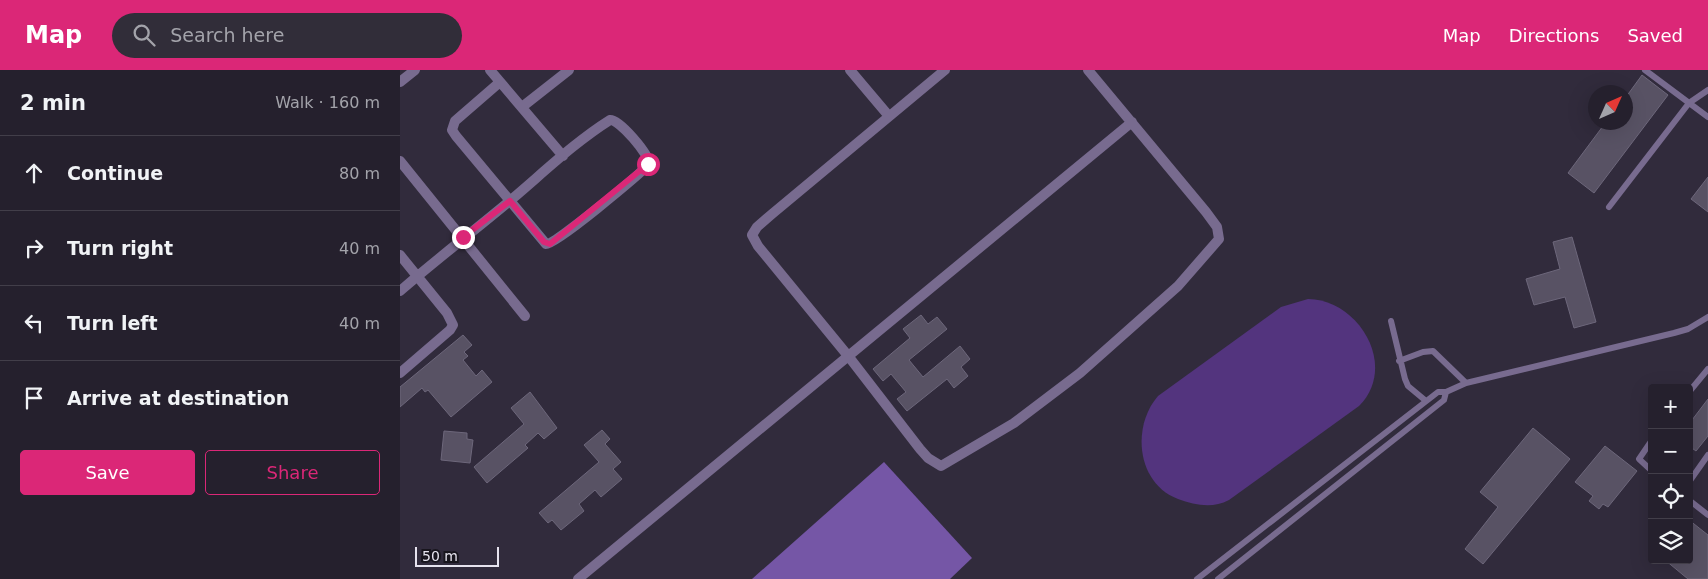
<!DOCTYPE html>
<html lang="en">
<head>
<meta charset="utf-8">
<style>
  :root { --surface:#25202d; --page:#312d39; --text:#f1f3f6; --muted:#a3a3aa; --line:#423e49; --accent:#db2777 }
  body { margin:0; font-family:"DejaVu Sans",sans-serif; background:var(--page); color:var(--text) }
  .controls { position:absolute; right:15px; bottom:15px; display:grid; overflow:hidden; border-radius:5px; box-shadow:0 5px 20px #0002 }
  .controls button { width:45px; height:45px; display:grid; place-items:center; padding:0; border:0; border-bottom:1px solid var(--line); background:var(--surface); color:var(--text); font:25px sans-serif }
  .compass { position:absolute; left:1188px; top:15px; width:45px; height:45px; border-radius:50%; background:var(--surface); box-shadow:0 5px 20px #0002; rotate:45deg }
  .scale { position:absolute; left:15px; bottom:12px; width:84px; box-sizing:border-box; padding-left:5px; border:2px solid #e6e3ee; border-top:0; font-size:14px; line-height:18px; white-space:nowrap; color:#e6e3ee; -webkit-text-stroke:4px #18151d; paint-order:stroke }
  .stop { position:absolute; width:15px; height:15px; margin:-11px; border:4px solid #db2777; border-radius:50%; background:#fff }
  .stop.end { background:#db2777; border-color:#fff; box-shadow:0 1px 5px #0008 }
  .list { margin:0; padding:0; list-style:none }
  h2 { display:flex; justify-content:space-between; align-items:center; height:65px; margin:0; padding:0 20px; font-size:21px }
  h2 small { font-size:16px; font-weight:400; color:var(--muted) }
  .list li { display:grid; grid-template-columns:32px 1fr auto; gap:15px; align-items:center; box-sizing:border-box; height:75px; padding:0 20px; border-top:1px solid var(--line) }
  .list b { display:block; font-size:19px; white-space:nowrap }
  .list em { font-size:16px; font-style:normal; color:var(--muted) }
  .actions { display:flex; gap:10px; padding:15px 20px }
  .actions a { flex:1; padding:11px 0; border:1px solid var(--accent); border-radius:5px; text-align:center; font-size:18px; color:var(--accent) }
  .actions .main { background:var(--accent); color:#fff }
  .icon { flex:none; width:28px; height:28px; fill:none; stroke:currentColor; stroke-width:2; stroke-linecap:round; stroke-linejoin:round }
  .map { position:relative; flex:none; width:1308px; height:509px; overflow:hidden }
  header { display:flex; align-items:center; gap:30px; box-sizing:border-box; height:70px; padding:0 25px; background:var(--accent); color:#fff }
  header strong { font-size:24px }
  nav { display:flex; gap:28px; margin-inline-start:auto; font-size:18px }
  .search { width:350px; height:45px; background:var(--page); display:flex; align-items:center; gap:12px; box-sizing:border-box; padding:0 18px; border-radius:28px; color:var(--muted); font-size:19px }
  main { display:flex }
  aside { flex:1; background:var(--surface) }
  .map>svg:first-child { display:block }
  .green { fill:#53347e }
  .forest { fill:#7556a6 }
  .building { fill:#585264; stroke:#6d677b }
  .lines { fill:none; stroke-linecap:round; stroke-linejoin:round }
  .service { stroke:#786b8f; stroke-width:6 }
  .minor { stroke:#786b8f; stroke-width:10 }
  .route { stroke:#db2777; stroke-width:6 }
</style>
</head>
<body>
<header>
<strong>Map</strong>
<div class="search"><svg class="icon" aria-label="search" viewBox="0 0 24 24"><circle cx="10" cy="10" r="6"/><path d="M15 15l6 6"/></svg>Search here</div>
<nav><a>Map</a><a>Directions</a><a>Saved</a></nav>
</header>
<main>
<aside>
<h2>2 min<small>Walk · 160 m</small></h2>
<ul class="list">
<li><svg class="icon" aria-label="ahead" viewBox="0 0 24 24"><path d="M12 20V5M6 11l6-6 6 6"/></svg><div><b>Continue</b></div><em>80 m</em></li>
<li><svg class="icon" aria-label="right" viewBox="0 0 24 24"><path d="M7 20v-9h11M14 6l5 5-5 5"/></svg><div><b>Turn right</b></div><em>40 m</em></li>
<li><svg class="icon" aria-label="left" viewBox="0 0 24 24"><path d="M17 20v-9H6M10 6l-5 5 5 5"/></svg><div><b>Turn left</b></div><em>40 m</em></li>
<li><svg class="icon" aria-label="arrive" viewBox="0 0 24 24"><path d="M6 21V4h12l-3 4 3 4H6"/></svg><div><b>Arrive at destination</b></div></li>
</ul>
<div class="actions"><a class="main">Save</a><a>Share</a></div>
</aside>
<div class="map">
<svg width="1308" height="509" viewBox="0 0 1308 509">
  <rect width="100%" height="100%" fill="#312b3c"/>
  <path class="green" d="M908,229C958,229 999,296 959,336L829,430C812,439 795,435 778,429C737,414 731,357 758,326L881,237Z"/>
  <path class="forest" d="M484,392L572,488L550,509H352Z"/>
  <path class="building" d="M1242,5L1268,25L1194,123L1168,103L1206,52H1226V27Z
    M1308,107V142L1291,129Z
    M1172,167L1196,252L1174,258L1165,227L1134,235L1126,209L1160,199L1153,172Z
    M521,245L528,254L537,247L547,259L509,290L523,307L560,276L570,289L561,297L568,306L554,318L547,309L507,341L497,329L506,322L491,304L483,311L473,299L510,268L503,259Z
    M63,265L72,275L64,282L68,286L63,290L76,306L82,300L92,312L51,347L28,320L25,322L22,318L0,337V317Z
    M130,322L157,358L144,369L138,363L125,375L128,378L87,413L74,397L124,354L111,338Z
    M1308,329V366L1296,381L1289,376V354Z
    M1133,358L1170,389L1083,494L1065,479L1098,437L1080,422Z
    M202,360L210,369L205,374L221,392L213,399L222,409L201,427L195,420L179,434L184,441L161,460L152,450L148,453L139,443L199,392L184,375Z
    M44,361L67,363V369L73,370L70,393L41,390Z
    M1205,376L1237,401L1208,437L1203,434L1199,439L1189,431L1193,426L1175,412Z
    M1289,450L1308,465V509H1288L1265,490H1289Z"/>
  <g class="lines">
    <path class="service" d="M1245,0L1308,47
      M1209,137L1289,33L1308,20
      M991,251L1005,309L1008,316L1026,331
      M999,291L1023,282L1033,281L1066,313
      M1046,322L1066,313L1274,263L1288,259L1308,247
      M1289,322L1308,299
      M1252,370L1239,389L1252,401
      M1289,412L1308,385
      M1289,430L1308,445
      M797,509L1038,322H1046L1044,330L818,509"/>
    <path class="minor" d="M90,0L163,86
      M450,0L488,45
      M545,0L372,144L357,157L352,165L358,176L449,287L520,379L528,388L541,396L614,353L680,303L778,216L819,169L817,157L806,142L688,0
      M0,12L15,0
      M122,37L169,0
      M0,91L125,246
      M0,185L47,243L53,255L50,260L0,303
      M0,221C37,189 75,160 112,129C144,102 175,72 210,50C219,49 250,85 249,94C239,105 155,175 146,174L56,66L52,60L55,51L100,12
      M178,509L732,52"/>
  </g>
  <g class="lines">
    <path class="route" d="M63,167L110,131L144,172L150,174L248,94"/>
  </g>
</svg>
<div class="controls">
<button>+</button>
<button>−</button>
<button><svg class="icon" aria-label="locate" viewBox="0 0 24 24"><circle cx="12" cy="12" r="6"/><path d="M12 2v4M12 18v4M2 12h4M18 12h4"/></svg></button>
<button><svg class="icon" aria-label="layers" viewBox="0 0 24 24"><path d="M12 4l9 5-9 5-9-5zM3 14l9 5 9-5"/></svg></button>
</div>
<svg class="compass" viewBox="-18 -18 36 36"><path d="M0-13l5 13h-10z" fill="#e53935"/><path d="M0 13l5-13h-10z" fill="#a3a3aa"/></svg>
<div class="scale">50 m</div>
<div class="stop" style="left:248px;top:94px"></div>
<div class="stop end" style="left:63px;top:167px"></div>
</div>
</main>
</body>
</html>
